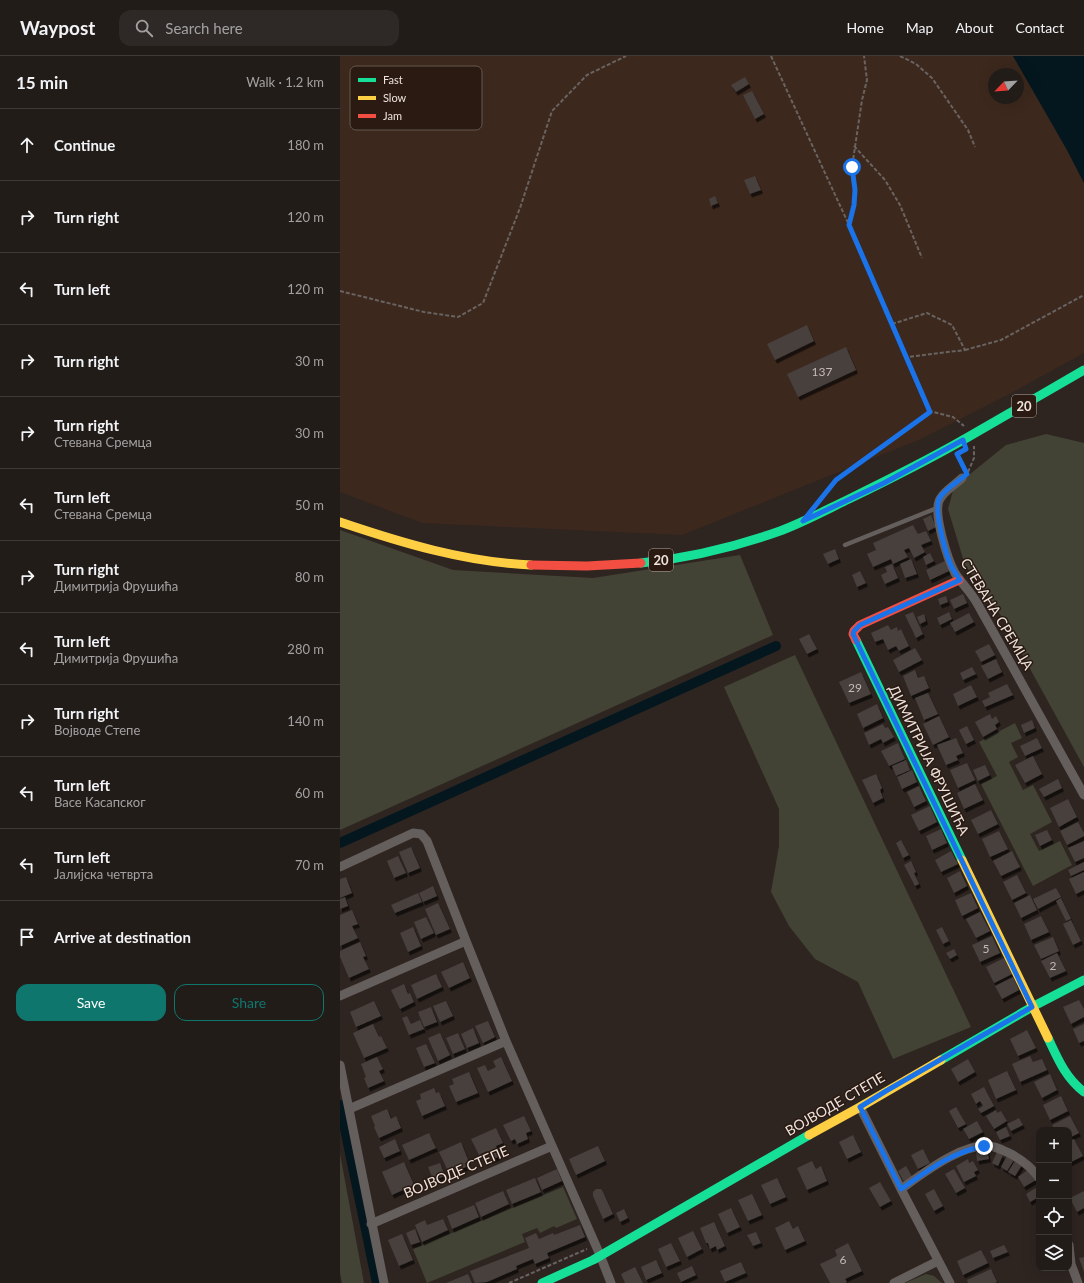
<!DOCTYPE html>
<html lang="en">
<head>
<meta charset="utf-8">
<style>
  :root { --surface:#221c19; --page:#2e2926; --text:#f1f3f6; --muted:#a2a1a2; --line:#3f3a38; --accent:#0f766e }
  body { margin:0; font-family:Lato,sans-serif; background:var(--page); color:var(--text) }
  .controls { position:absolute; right:12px; bottom:12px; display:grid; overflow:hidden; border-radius:8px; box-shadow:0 4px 16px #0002 }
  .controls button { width:36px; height:36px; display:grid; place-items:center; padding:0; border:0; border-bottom:1px solid var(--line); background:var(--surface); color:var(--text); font:20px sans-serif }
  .compass { position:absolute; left:648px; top:12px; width:36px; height:36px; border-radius:50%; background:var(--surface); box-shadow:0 4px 16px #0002; rotate:245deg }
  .stop { position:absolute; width:12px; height:12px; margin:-9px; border:3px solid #1a73e8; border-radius:50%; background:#fff }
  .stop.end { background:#1a73e8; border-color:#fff; box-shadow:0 1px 4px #0008 }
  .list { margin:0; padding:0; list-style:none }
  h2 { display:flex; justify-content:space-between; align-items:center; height:52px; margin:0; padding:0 16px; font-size:17px }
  h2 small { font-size:13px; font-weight:400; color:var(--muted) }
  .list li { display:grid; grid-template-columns:26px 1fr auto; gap:12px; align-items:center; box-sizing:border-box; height:72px; padding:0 16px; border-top:1px solid var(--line) }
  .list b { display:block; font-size:15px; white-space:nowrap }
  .list p { margin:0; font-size:13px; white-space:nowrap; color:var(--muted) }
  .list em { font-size:13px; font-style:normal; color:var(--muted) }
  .actions { display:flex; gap:8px; padding:12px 16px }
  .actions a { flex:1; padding:9px 0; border:1px solid var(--accent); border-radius:12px; text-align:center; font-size:14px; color:var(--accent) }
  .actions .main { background:var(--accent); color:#fff }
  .icon { flex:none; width:22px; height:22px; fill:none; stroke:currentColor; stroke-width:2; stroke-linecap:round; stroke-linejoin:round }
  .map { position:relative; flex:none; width:744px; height:1227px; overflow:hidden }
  header { display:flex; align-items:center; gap:24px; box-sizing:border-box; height:56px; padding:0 20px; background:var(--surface); border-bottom:1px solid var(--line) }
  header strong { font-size:19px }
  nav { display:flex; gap:22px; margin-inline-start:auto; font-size:14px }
  .search { width:280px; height:36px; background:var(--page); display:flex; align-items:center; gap:10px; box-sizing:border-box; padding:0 14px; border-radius:12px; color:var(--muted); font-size:15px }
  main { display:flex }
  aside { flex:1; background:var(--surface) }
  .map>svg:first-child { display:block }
  .built { fill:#3c281d; fill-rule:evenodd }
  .green { fill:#424335 }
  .water { fill:#04171e }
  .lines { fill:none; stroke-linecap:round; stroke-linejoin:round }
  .canal { stroke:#04171e; stroke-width:10 }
  .building { fill:#473f3e; filter:url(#shadow) }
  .path { stroke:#696361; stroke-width:2; stroke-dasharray:4 2; stroke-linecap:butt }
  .lane { stroke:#645e5c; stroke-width:4.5 }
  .street { stroke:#645e5c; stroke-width:9 }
  .fast { stroke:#16e098; stroke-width:9 }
  .slow { stroke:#ffcf43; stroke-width:9 }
  .jam { stroke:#f24e42; stroke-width:9 }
  .fast-bridge { stroke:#16e098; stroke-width:9 }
  .route { stroke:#1a73e8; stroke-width:5 }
  .labels { text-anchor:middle; stroke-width:3; stroke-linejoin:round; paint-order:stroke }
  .number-label { font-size:12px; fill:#c4bab5 }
  .shield { fill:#2a1a12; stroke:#b3a7a0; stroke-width:1 }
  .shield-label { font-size:13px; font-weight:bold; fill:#eee3dd }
  .street-label { font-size:14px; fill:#eee3dd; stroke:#2a1a12 }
  .key { fill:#2a1a12; stroke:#65564f; stroke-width:1 }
  .key-label { font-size:11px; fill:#eee3dd }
</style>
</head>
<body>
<header>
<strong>Waypost</strong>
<div class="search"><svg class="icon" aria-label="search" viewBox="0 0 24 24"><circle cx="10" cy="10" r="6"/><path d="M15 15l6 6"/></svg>Search here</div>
<nav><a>Home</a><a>Map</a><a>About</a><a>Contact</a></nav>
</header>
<main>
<aside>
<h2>15 min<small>Walk · 1.2 km</small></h2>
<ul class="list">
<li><svg class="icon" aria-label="ahead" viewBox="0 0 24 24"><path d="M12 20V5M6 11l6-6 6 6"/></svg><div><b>Continue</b></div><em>180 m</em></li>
<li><svg class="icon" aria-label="right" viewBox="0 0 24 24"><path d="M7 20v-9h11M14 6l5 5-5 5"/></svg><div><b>Turn right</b></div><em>120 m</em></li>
<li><svg class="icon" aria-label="left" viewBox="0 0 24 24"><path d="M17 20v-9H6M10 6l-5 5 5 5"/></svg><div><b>Turn left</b></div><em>120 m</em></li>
<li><svg class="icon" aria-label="right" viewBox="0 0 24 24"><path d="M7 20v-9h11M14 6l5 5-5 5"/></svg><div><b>Turn right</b></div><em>30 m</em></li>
<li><svg class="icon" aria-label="right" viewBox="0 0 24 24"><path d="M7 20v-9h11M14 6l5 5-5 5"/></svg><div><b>Turn right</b><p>Стевана Сремца</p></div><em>30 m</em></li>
<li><svg class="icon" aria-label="left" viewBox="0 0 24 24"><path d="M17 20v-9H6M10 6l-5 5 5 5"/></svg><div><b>Turn left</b><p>Стевана Сремца</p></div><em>50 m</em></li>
<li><svg class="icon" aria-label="right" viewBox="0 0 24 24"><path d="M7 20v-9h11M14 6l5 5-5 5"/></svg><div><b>Turn right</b><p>Димитрија Фрушића</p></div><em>80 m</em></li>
<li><svg class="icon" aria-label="left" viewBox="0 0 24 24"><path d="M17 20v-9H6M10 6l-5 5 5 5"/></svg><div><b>Turn left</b><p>Димитрија Фрушића</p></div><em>280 m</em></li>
<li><svg class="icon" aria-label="right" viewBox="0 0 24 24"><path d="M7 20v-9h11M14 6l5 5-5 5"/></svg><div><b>Turn right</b><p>Војводе Степе</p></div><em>140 m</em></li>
<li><svg class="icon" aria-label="left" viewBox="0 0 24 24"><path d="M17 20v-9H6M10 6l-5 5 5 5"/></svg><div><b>Turn left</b><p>Васе Касапског</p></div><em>60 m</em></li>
<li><svg class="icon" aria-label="left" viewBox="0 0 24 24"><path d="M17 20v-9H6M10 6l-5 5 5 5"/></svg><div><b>Turn left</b><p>Јалијска четврта</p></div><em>70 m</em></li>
<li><svg class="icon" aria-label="arrive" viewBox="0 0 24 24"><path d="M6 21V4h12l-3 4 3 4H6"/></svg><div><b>Arrive at destination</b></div></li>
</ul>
<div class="actions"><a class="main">Save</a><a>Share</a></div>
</aside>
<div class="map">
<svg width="744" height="1227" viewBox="0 0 744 1227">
  <defs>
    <filter id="shadow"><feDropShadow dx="2" dy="3.5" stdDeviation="0" flood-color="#0009"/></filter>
  </defs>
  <rect width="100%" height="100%" fill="#2e2521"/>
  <path class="built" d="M0,0H673L727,94L744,127V297L671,337L581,383L342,479L82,467L0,436ZM654,18H678V42H654Z"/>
  <path class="green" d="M706,378L744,387V711L660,558L625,509L608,453L614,431L666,389Z
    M0,474L113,514L253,522L400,499L433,579L0,774Z
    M455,599L631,971L553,1003L518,926L475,903L449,870L431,836L439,790V753L384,631Z
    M675,667L682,682L671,687L678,701L669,706L683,734L693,729L712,766L690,778L699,795L720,785L732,809L693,830L641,728L657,720L639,686Z
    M0,1098L24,1227H2L0,1217Z
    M223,1131L237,1163L216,1172L214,1170L200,1177L197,1172L182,1178L185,1186L87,1227L73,1193Z
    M586,1218L594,1220L602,1227H565Z"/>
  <path class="water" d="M673,0H744V127L727,94Z"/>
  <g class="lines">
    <path class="canal" d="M0,787L436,590
      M0,1049L37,1227"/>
  </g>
  <path class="building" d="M405,21L409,28L396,36L391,29Z
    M412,35L424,58L415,63L403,39Z
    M415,120L421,134L410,138L404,124Z
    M375,140L378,147L371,150L369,143Z
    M467,269L474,285L435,304L427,288Z
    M506,291L516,314L458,341L447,318Z
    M591,459L596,471L588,475L583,463Z
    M573,469L578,478L586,475L591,485L581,489L585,496L574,502L569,492L564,494L568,501L553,508L551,503L533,511L527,498L536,494L533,487Z
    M495,493L499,503L488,508L483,498Z
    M590,497L594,505L586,509L583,501Z
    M571,503L577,518L565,522L560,508Z
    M605,505L609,515L590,524L586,514Z
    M552,508L558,522L545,528L541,519L547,516L545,511Z
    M520,515L526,527L517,531L512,519Z
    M623,538L627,547L614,553L610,544Z
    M606,540L608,546L600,549L598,543Z
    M573,556L583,578L576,582L565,559Z
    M609,556L612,563L600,569L597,562Z
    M629,557L634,566L615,576L610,567Z
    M584,558L586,565L580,568L577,561Z
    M548,569L551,574L557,571L558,575L561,573L569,590L559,595L556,590L548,594L543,583L535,586L531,577Z
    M469,578L477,593L467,598L459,583Z
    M649,588L655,599L641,606L635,595Z
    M575,592L582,604L559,616L553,604Z
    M656,603L662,616L648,623L641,610Z
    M632,611L636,618L623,624L620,617Z
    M575,614L578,622L584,620L589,632L571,640L563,620Z
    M521,616L531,638L509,647L499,626Z
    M667,628L673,639L645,651L642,645L650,641L648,637Z
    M631,629L637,641L618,650L613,638Z
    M588,637L598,658L584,664L575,642Z
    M537,648L543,662L523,672L517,658Z
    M650,658L652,663L656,660L659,666L655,669L657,673L643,681L635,666Z
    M599,660L609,681L593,689L583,668Z
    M692,664L695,672L684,677L681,669Z
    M543,668L545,672L548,671L554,681L543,687L541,683L529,689L524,677Z
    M627,670L634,684L626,688L619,674Z
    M616,682L623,697L616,700L618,704L606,709L597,689Z
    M697,682L702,692L685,700L680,690Z
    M558,687L565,703L549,710L541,695Z
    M693,700L702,718L685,727L675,709Z
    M566,704L570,714L556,720L552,710Z
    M627,707L635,724L618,732L610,714Z
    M645,709L650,719L638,725L633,714Z
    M572,714L577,726L562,733L557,721Z
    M536,718L542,732L540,734L543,742L533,747L522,724Z
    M718,723L722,732L704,741L699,733Z
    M635,728L643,744L624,753L617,737Z
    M579,730L586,745L574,751L567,736Z
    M728,743L737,761L719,771L710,752Z
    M590,750L597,766L579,775L571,759Z
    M651,754L658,768L638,778L631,764Z
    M738,766L744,777V780L727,789L720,775Z
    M601,773L607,787L592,794L586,780Z
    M707,774L712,784L700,790L695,779Z
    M659,775L668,793L650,801L642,783Z
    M561,784L569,799L563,802L556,787Z
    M744,785V802L735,806L728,792Z
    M71,791L80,812L68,817L59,796Z
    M611,795L618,808L601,816L595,804Z
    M672,795L680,811L661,820L653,805Z
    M58,800L66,817L54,822L47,805Z
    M571,805L576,816L574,817L579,828L575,830L564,809Z
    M744,806V814L731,820L728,814Z
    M620,815L627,830L614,837L607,822Z
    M744,816V834L736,838L729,823Z
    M677,819L686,837L672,844L663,826Z
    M6,821L12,837L0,842V823Z
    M93,830L97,840L83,846L79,837Z
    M716,832L721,841L698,853L693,843Z
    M78,837L82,846L55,857L51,849Z
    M631,837L638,852L622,860L615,844Z
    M690,839L697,854L681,862L674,847Z
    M5,841L8,850L0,853V843Z
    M721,842L731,863L726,865L716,845Z
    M98,847L110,873L96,879L85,853Z
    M12,854L18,868L12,870L18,882L0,890V859Z
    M640,856L650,875L636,882L626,863Z
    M701,860L709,876L691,884L684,868Z
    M86,861L94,877L81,883L74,866Z
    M731,864L741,885L733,889L723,868Z
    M73,871L81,890L68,896L60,877Z
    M602,871L609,885L603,888L596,874Z
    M652,880L660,897L640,906L632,889Z
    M713,881L719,895L701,903L694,889Z
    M20,886L26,900L23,901L29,913L9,922L0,901V895Z
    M614,893L617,899L610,903L606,897Z
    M717,897L726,915L710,922L701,905Z
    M664,902L672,918L654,927L646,911Z
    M123,906L130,922L109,932L101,916Z
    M96,918L102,931L77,943L71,929Z
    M673,921L679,934L662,943L655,930Z
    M64,928L68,938L70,937L74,946L60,953L51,934Z
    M739,944L744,953V961L731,968L723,951Z
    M34,945L41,960L16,971L10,956Z
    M106,945L113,960L100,966L93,950Z
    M91,951L97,966L84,971L78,956Z
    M67,960L71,968L80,964L84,973L69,979L62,962Z
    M148,965L155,981L143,987L135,970Z
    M33,968L39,981L41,980L47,992L24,1002L13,977Z
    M744,968V985L739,987L733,973Z
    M133,972L139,987L127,992L121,978Z
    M687,974L696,992L678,1000L670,983Z
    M100,977L110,999L98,1005L88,982Z
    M118,977L125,993L113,998L106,982Z
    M86,988L95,1007L84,1011L76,992Z
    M690,1000L693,1006L702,1003L707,1014L680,1026L672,1008Z
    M37,1001L43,1013L39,1015L44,1025L28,1032L24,1022L26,1021L21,1008Z
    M161,1001L172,1025L148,1036L137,1012L145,1009L148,1015L156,1011L153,1005Z
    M628,1003L635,1016L618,1026L611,1013Z
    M667,1015L676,1034L656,1043L648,1024Z
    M129,1016L138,1037L116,1046L109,1030L114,1028L112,1023Z
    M710,1018L717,1034L702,1042L694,1026Z
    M644,1031L654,1050L641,1057L638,1053L643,1050L640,1045L636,1048L631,1038Z
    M94,1032L96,1037L99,1036L105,1050L82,1060L76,1045L81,1043L80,1038Z
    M721,1040L728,1055L710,1064L703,1049Z
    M616,1051L626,1068L618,1072L609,1055Z
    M47,1053L51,1063L56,1060L61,1072L39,1082L34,1071L35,1070L31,1060Z
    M656,1054L657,1057L661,1055L667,1065L654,1073L646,1060Z
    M184,1060L191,1075L186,1077L188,1083L177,1088L175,1083L171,1085L163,1069Z
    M730,1060L739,1077L729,1082V1074H715L712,1069Z
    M679,1062L683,1069L671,1075L667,1068Z
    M637,1065L643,1076L629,1083L623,1073Z
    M666,1071L670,1080L660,1084L656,1076Z
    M156,1072L163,1087L156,1090L160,1100L151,1104L147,1095L139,1099L131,1083Z
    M89,1077L96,1092L69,1104L62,1089Z
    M513,1079L521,1096L507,1103L499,1086Z
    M55,1083L60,1095L44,1102L39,1091Z
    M734,1083L743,1100L729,1107V1085Z
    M121,1086L129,1106L125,1107L126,1111L114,1116L112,1111L107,1113L99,1096Z
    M258,1090L265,1105L236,1119L229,1103Z
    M583,1093L590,1107L578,1113L571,1099Z
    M647,1094L649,1103L637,1105L636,1096Z
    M657,1096L663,1099L658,1110L652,1107Z
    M667,1100L674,1104L667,1115L661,1111Z
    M628,1103L629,1107L633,1105L638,1114L634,1116L636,1120L624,1126L616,1110Z
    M472,1105L476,1113L481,1110L487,1125L467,1134L457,1112Z
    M675,1105L682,1109L675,1120L668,1116Z
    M64,1106L74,1129L52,1139L42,1116Z
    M100,1107L105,1120L93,1124L88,1111Z
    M566,1110L573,1122L564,1126L558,1115Z
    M217,1113L222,1125L202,1134L197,1122Z
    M614,1113L625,1132L616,1137L605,1118Z
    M689,1113L696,1124L684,1131L678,1121Z
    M195,1122L201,1136L172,1148L166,1134Z
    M437,1122L446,1141L430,1148L421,1129Z
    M540,1126L551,1145L540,1151L529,1132Z
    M699,1130V1146L697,1142L690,1146L686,1138Z
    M256,1133H261L263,1136L273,1158L263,1163L253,1140V1136Z
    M594,1133L603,1150L594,1155L585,1138Z
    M163,1135L169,1148L141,1161L135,1147Z
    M744,1135V1152L737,1156L730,1142Z
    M412,1138L422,1159L408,1165L398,1144Z
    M134,1149L139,1161L112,1173L107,1160Z
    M391,1152L400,1171L387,1177L378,1158Z
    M284,1153L288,1162L280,1166L276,1157Z
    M103,1163L108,1174L82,1186L75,1169L85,1164L87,1169Z
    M449,1165L453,1173L458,1170L465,1185L445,1194L435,1172Z
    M374,1166L385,1190L377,1194L376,1190L370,1193L368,1187H366L360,1172Z
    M240,1169L245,1181L207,1197L209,1202L195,1208L193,1203L176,1210L177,1213L147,1226L135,1227L130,1215L189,1192L185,1182L196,1177L199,1183L213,1177L214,1179Z
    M75,1173L80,1186L71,1189L66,1177Z
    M353,1175L362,1193L347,1201L338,1182Z
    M416,1176L421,1187L413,1190L407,1179Z
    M62,1178L73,1204L59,1210L48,1184Z
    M331,1187L340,1205L326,1211L318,1193Z
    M508,1187L522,1215L505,1223L507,1226L505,1227H490L480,1208L497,1200L495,1194Z
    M664,1189L668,1196L653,1202L650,1195Z
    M641,1194L648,1207L623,1219L617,1205Z
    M744,1201V1216L739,1202Z
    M316,1204L322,1217L306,1224L301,1211Z
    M401,1206L406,1217L385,1226L380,1215Z
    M352,1210L356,1219L341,1226L337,1217Z
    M295,1211L303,1227H285L281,1218Z
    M651,1213L657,1226L655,1227H628L627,1224Z
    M128,1218L132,1227H106Z"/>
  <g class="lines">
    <path class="path" d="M431,0L509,169L590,355
      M560,0L576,8L592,22L628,74L635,91
      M514,90L545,124L560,149L582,202
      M509,168L514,149L515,134L512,111L522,44L527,24L524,0
      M0,235L84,256L118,261L143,247L180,152L212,55L247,19L286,0
      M552,268L587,257L612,269L625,294L567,301
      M625,294L661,284L744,239
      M618,399L625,413
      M628,416L634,402V390
      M482,442L496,424L590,355L613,361L624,370
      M169,1227L247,1193"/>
    <path class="lane" d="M505,489L597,452"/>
    <path class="street" d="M622,422C615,429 605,434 600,443C592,456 608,504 615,517C622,528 631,536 637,547L744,739
      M0,811L73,777L81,778L87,785L126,885L166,985L260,1199L271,1227
      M0,940L126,885
      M0,1009L44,1227
      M520,1051L561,1133L610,1227
      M9,1053L166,985
      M561,1133C582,1118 627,1083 654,1091C659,1092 664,1095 669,1097C681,1103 691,1110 699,1122
      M31,1168L212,1090
      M729,1189L731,1208L738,1227
      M554,1227L598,1205"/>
    <path class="fast" d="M301,507C348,502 395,491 440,475C464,466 486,454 509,443C548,424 586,405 623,384
      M516,584L622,804
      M708,982C718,1003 725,1021 744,1036
      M601,1004L692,951L744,924
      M202,1227L253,1204L469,1079"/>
    <path class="slow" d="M0,466C62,487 125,506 191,509
      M622,804L708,982
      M469,1079L520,1051L601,1004"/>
    <path class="jam" d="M191,509L247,510L301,507
      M516,584L513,578L514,575L520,569L619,524"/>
    <path class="fast-bridge" d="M623,384L744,314"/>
  </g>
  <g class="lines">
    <path class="route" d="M512,111L515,134L514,149L509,169L590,356L496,424L463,465L544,427L623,384L626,393L617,398L627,418C618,426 605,432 599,443C594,454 605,495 610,507C612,513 616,518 620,524L520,569L514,575L513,578L692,951L546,1035L520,1051L561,1133C589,1114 610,1097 644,1090"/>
  </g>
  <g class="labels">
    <g class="number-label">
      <text x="482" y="320">137</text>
      <text x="515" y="636">29</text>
      <text x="646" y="897">5</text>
      <text x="713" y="914">2</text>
      <text x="503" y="1208">6</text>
    </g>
    <g class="shield">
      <rect x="672" y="339" width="24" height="22" rx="3"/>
      <rect x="309" y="493" width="24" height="22" rx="3"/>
    </g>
    <g class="shield-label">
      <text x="684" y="355">20</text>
      <text x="321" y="509">20</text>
    </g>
    <g class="street-label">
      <text transform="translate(657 558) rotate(59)" y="5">СТЕВАНА СРЕМЦА</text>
      <text transform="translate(589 704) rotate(64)" y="5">ДИМИТРИЈА ФРУШИЋА</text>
      <text transform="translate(495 1048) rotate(-30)" y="5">ВОЈВОДЕ СТЕПЕ</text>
      <text transform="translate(116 1116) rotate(-23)" y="5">ВОЈВОДЕ СТЕПЕ</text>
    </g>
  </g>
  <rect x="10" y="10" width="132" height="64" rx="6" class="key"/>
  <rect x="18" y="22" width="18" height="4" fill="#16e098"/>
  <rect x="18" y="40" width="18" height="4" fill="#ffcf43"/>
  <rect x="18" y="58" width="18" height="4" fill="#f24e42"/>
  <g class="key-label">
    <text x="43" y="28">Fast</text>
    <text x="43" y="46">Slow</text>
    <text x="43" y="64">Jam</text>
  </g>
</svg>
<div class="controls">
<button>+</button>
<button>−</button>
<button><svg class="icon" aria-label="locate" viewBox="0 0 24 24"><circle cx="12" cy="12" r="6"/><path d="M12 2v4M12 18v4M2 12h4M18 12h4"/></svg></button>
<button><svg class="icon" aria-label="layers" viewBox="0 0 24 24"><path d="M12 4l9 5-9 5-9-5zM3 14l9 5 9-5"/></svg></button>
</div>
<svg class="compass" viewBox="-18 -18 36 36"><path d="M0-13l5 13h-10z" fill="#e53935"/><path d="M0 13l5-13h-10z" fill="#a2a1a2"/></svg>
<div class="stop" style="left:512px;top:111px"></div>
<div class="stop end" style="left:644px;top:1090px"></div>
</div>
</main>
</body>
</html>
